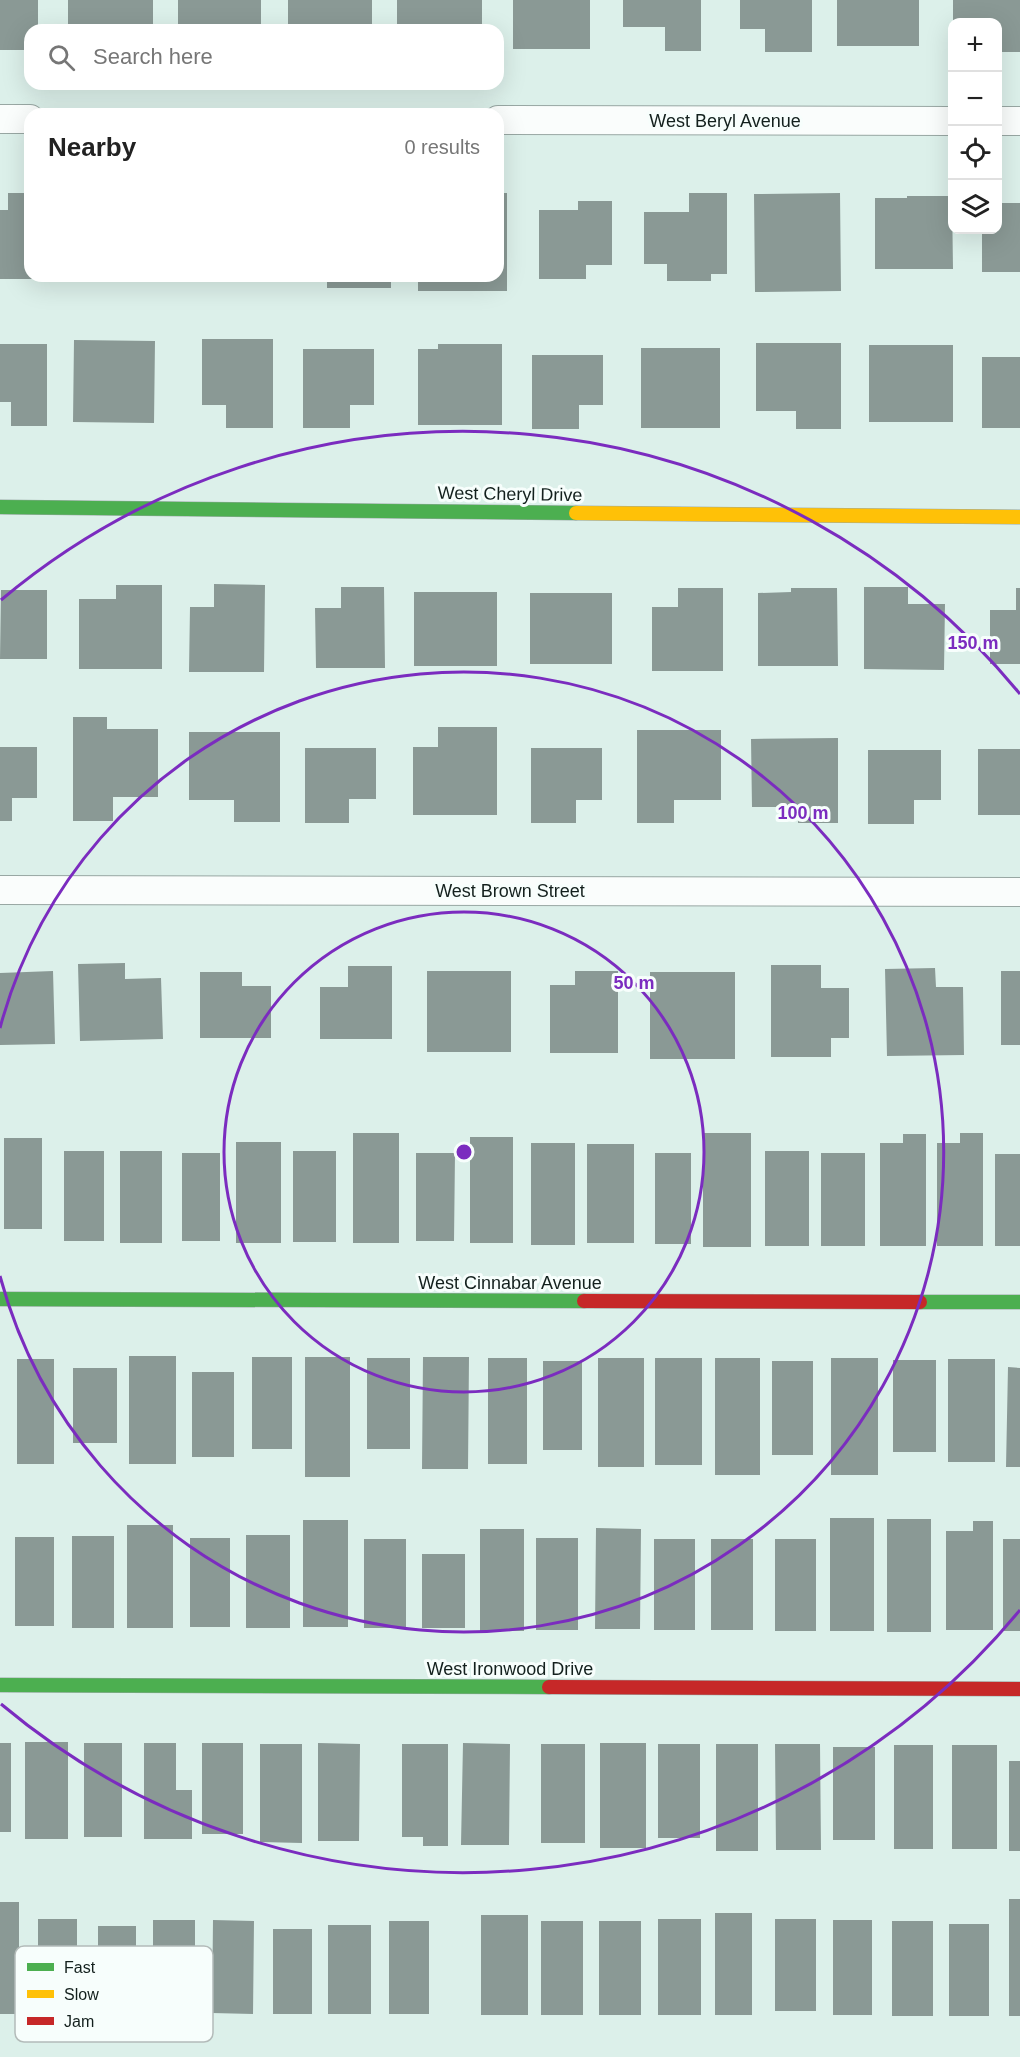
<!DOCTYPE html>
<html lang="en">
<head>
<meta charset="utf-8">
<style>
  :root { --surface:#fff; --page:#f6f6f6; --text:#222; --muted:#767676; --line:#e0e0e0 }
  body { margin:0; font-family:Arial,sans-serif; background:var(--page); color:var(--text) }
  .controls { position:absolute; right:18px; top:18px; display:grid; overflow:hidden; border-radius:12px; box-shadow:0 6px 24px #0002 }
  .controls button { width:54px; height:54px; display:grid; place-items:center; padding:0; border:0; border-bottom:2px solid var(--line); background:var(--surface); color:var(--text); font:30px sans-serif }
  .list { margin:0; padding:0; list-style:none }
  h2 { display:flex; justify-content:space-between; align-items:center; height:78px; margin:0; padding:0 24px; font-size:26px }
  h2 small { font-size:20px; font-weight:400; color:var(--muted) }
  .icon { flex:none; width:33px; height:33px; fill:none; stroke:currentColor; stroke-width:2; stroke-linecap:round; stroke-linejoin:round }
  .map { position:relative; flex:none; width:1020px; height:2057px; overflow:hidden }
  .search { position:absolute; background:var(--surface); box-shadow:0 6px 24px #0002; left:24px; top:24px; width:480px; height:66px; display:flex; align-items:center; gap:15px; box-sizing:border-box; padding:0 21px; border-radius:18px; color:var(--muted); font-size:22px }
  .panel { position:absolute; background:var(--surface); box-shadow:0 6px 24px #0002; left:24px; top:108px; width:480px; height:174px; border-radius:18px }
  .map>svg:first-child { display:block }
  .building { fill:#8a9995 }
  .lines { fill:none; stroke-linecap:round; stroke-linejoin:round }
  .street-casing { stroke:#98a7a3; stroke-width:30 }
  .fast-casing { stroke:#98a7a3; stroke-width:15 }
  .slow-casing { stroke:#98a7a3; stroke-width:15 }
  .jam-casing { stroke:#98a7a3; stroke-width:15 }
  .street { stroke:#fafdfc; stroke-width:28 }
  .fast { stroke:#4caf50; stroke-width:14 }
  .slow { stroke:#ffc107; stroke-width:14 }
  .jam { stroke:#c62828; stroke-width:14 }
  .ring { fill:none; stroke:#7b2cbf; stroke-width:3 }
  .labels { text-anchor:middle; stroke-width:6; stroke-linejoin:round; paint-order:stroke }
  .street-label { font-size:18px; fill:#13201d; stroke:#f7fefc }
  .key { fill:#f7fefc; stroke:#b3bbb9; stroke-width:1.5 }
  .key-label { font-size:16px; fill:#13201d }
  .centre { fill:#7b2cbf; stroke:#f7fefc; stroke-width:3 }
  .ring-label { font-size:18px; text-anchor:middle; font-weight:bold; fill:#7b2cbf; stroke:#f7fefc; stroke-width:6; stroke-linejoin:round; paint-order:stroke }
</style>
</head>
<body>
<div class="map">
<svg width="1020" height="2057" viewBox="0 0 1020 2057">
  <rect width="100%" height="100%" fill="#dcf0ea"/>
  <path class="building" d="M0,0H38V30H30V50H0Z
    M68,0H153V30H116V26H68Z
    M178,0H261V30L178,29Z
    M288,0H372V30H335V26H288Z
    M397,0H482V30H397Z
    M513,0H590V49H513Z
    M623,0H701V51H665V27H623Z
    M740,0H812V52H765V29H740Z
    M837,0H919V46H837Z
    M953,0H1020V52H998V22H953Z
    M8,193H30V276H52V279H0V210H8Z
    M498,193H507V291H418V276H498Z
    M689,193H727V274H711V281H667V264H644V212H689Z
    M840,193L841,291L755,292L754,194Z
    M907,196H952L953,269H875V198H907Z
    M578,201H612V265H586V279H539V210H578Z
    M998,203H1020V272H982V230H998Z
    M80,276H164V279H80Z
    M327,276H391V288H327Z
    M202,339H273V428H226V405H202Z
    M74,340L155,341L154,423L73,422Z
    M756,343H841V429H796V411H756Z
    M0,344H47V426H11V402H0Z
    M438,344H502V425H418V349H438Z
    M869,345H953V422H869Z
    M641,348H720V428H641Z
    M303,349H374V405H350V428H303Z
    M532,355H603V405H579V429H532Z
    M982,357H1020V428H982Z
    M214,584L265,585L264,672H189L190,607H214Z
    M116,585H162V669H79V599H116Z
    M341,587H384L385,668H316L315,608H341Z
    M864,587H908V604H945L944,670L864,669Z
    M678,588H723V671H652V607H678Z
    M791,588H837L838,666H758V593L791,592Z
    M1016,588H1020V664H990V610H1016Z
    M1,590H47V659H0Z
    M414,592H497V666H414Z
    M530,593H612V664H530Z
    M73,717H107V729H158V797H113V821H73Z
    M438,727H497V815H413V747H438Z
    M637,730H721V800H674V823H637Z
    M189,732H280V822H234V800H189Z
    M838,738V823H798V807H752L751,739Z
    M0,747H37V798H12V821H0Z
    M305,748H376V799H349V823H305Z
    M531,748H602V800H576V823H531Z
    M978,749H1020V815H978Z
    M868,750H941V800H914V824H868Z
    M125,963V979L161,978L163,1039L80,1041L78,964Z
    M771,965H821V988H849V1038H831V1057H771Z
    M348,966H392V1039H320V987H348Z
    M935,968L936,987H963L964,1055L887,1056L885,969Z
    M53,971L55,1044L0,1045V973Z
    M427,971H511V1052H427Z
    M575,971H618V1053H550V985H575Z
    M1001,971H1020V1045H1001Z
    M200,972H242V986H271V1038H200Z
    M650,972H735V1059H650Z
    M353,1133H399V1243H353Z
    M703,1133H751V1247H703Z
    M960,1133H983V1246H937V1143H960Z
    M903,1134H926V1246H880V1143H903Z
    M470,1137H513V1243H470Z
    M4,1138H42V1229H4Z
    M236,1142H281V1243H236Z
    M531,1143H575V1245H531Z
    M587,1144H634V1243H587Z
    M64,1151H104V1241H64Z
    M120,1151H162V1243H120Z
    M293,1151H336V1242H293Z
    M765,1151H809V1246H765Z
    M182,1153H220V1241H182Z
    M416,1153H455L454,1241H416Z
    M655,1153H691V1244H655Z
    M821,1153H865V1246H821Z
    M995,1154H1020V1246H995Z
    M129,1356H176V1464H129Z
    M252,1357H292V1449H252Z
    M305,1357H350V1477H305Z
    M423,1357H469L468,1469H422Z
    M367,1358H410V1449H367Z
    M488,1358H527V1464H488Z
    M598,1358H644V1467H598Z
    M655,1358H702V1465H655Z
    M715,1358H760V1475H715Z
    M831,1358H878V1475H831Z
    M17,1359H54V1464H17Z
    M948,1359H995V1462H948Z
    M893,1360H936V1452H893Z
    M543,1361H582V1450H543Z
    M772,1361H813V1455H772Z
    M1008,1367L1020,1368V1467H1006Z
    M73,1368H117V1443H73Z
    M192,1372H234V1457H192Z
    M830,1518H874V1631H830Z
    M887,1519H931V1632H887Z
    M303,1520H348V1627H303Z
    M973,1521H993V1630H946V1531H973Z
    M127,1525H173V1628H127Z
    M596,1528L641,1529L640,1629H595Z
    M480,1529H524V1631H480Z
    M246,1535H290V1628H246Z
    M72,1536H114V1628H72Z
    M15,1537H54V1626H15Z
    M190,1538H230V1627H190Z
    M536,1538H578V1630H536Z
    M364,1539H406V1628H364Z
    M654,1539H695V1630H654Z
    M711,1539H753V1630H711Z
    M775,1539H816V1631H775Z
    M1003,1539H1020V1631H1003Z
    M422,1554H465V1628H422Z
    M25,1742H68V1839H25Z
    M0,1743H11V1832H0Z
    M84,1743H122V1837H84Z
    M144,1743H176V1790H192V1839H144Z
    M202,1743H243V1834H202Z
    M318,1743L360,1744L359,1841H318Z
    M463,1743L510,1744L509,1845H461Z
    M600,1743H646V1848H600Z
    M260,1744H302V1843L260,1842Z
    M402,1744H448V1846H423V1837H402Z
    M541,1744H585V1843H541Z
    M658,1744H700V1838H658Z
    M716,1744H758V1851H716Z
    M775,1744H820L821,1850H776Z
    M894,1745H933V1849H894Z
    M952,1745H997V1849H952Z
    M833,1747H875V1840H833Z
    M1009,1761H1020V1851H1009Z
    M1009,1899H1020V2016H1009Z
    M0,1902H19V2014H0Z
    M715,1913H752V2015H715Z
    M481,1915H528V2015H481Z
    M38,1919H77V2013H38Z
    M658,1919H701V2015H658Z
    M775,1919H816V2011H775Z
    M153,1920H195V2013H153Z
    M213,1920L254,1921L253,2014L212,2013Z
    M833,1920H872V2015H833Z
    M389,1921H429V2014H389Z
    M541,1921H583V2015H541Z
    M599,1921H641V2015H599Z
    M892,1921H933V2016H892Z
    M949,1924H989V2016H949Z
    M328,1925H371V2014H328Z
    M98,1926H136V2014H98Z
    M273,1929H312V2014H273Z"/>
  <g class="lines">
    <defs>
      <path id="street" d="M0,119H30
        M498,120L952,121
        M998,121H1020
        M0,890L1020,892"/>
      <path id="fast" d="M0,507L576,513
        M0,1299L584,1301
        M920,1302H1020
        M0,1685L549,1687"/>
      <path id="slow" d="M576,513L1020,517"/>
      <path id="jam" d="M584,1301L920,1302
        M549,1687L1020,1689"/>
    </defs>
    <use href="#street" class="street-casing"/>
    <use href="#fast" class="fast-casing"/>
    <use href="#slow" class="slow-casing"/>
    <use href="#jam" class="jam-casing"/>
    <use href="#street" class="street"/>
    <use href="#fast" class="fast"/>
    <use href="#slow" class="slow"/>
    <use href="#jam" class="jam"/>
  </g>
  <g class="ring">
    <circle cx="464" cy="1152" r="240"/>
    <path d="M0 1028A480 480 0 1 1 0 1276"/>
    <path d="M1020 1610A720 720 0 0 1 1 1704M1 600A720 720 0 0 1 1020 694"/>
  </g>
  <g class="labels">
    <g class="street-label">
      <text x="725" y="127">West Beryl Avenue</text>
      <text transform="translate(510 494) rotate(1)" y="6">West Cheryl Drive</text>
      <text x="510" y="897">West Brown Street</text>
      <text x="510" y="1289">West Cinnabar Avenue</text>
      <text x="510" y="1675">West Ironwood Drive</text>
    </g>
  </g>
  <rect x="15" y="1946" width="198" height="96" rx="9" class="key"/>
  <rect x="27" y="1963" width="27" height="8" fill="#4caf50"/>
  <rect x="27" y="1990" width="27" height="8" fill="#ffc107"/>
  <rect x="27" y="2017" width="27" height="8" fill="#c62828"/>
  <g class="key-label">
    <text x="64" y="1973">Fast</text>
    <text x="64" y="2000">Slow</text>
    <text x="64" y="2027">Jam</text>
  </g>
  <circle cx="464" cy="1152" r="9" class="centre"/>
  <g class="ring-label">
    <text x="973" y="649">150 m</text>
    <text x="803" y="819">100 m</text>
    <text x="634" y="989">50 m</text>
  </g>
</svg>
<div class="controls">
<button>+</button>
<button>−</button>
<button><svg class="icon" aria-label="locate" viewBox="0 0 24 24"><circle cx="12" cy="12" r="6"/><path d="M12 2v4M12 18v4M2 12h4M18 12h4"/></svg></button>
<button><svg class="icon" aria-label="layers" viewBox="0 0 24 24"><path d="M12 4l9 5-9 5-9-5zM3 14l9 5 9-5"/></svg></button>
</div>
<div class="search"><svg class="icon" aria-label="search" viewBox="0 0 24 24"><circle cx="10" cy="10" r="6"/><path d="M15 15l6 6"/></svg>Search here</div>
<section class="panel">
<h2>Nearby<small>0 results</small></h2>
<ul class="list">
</ul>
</section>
</div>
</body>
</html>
